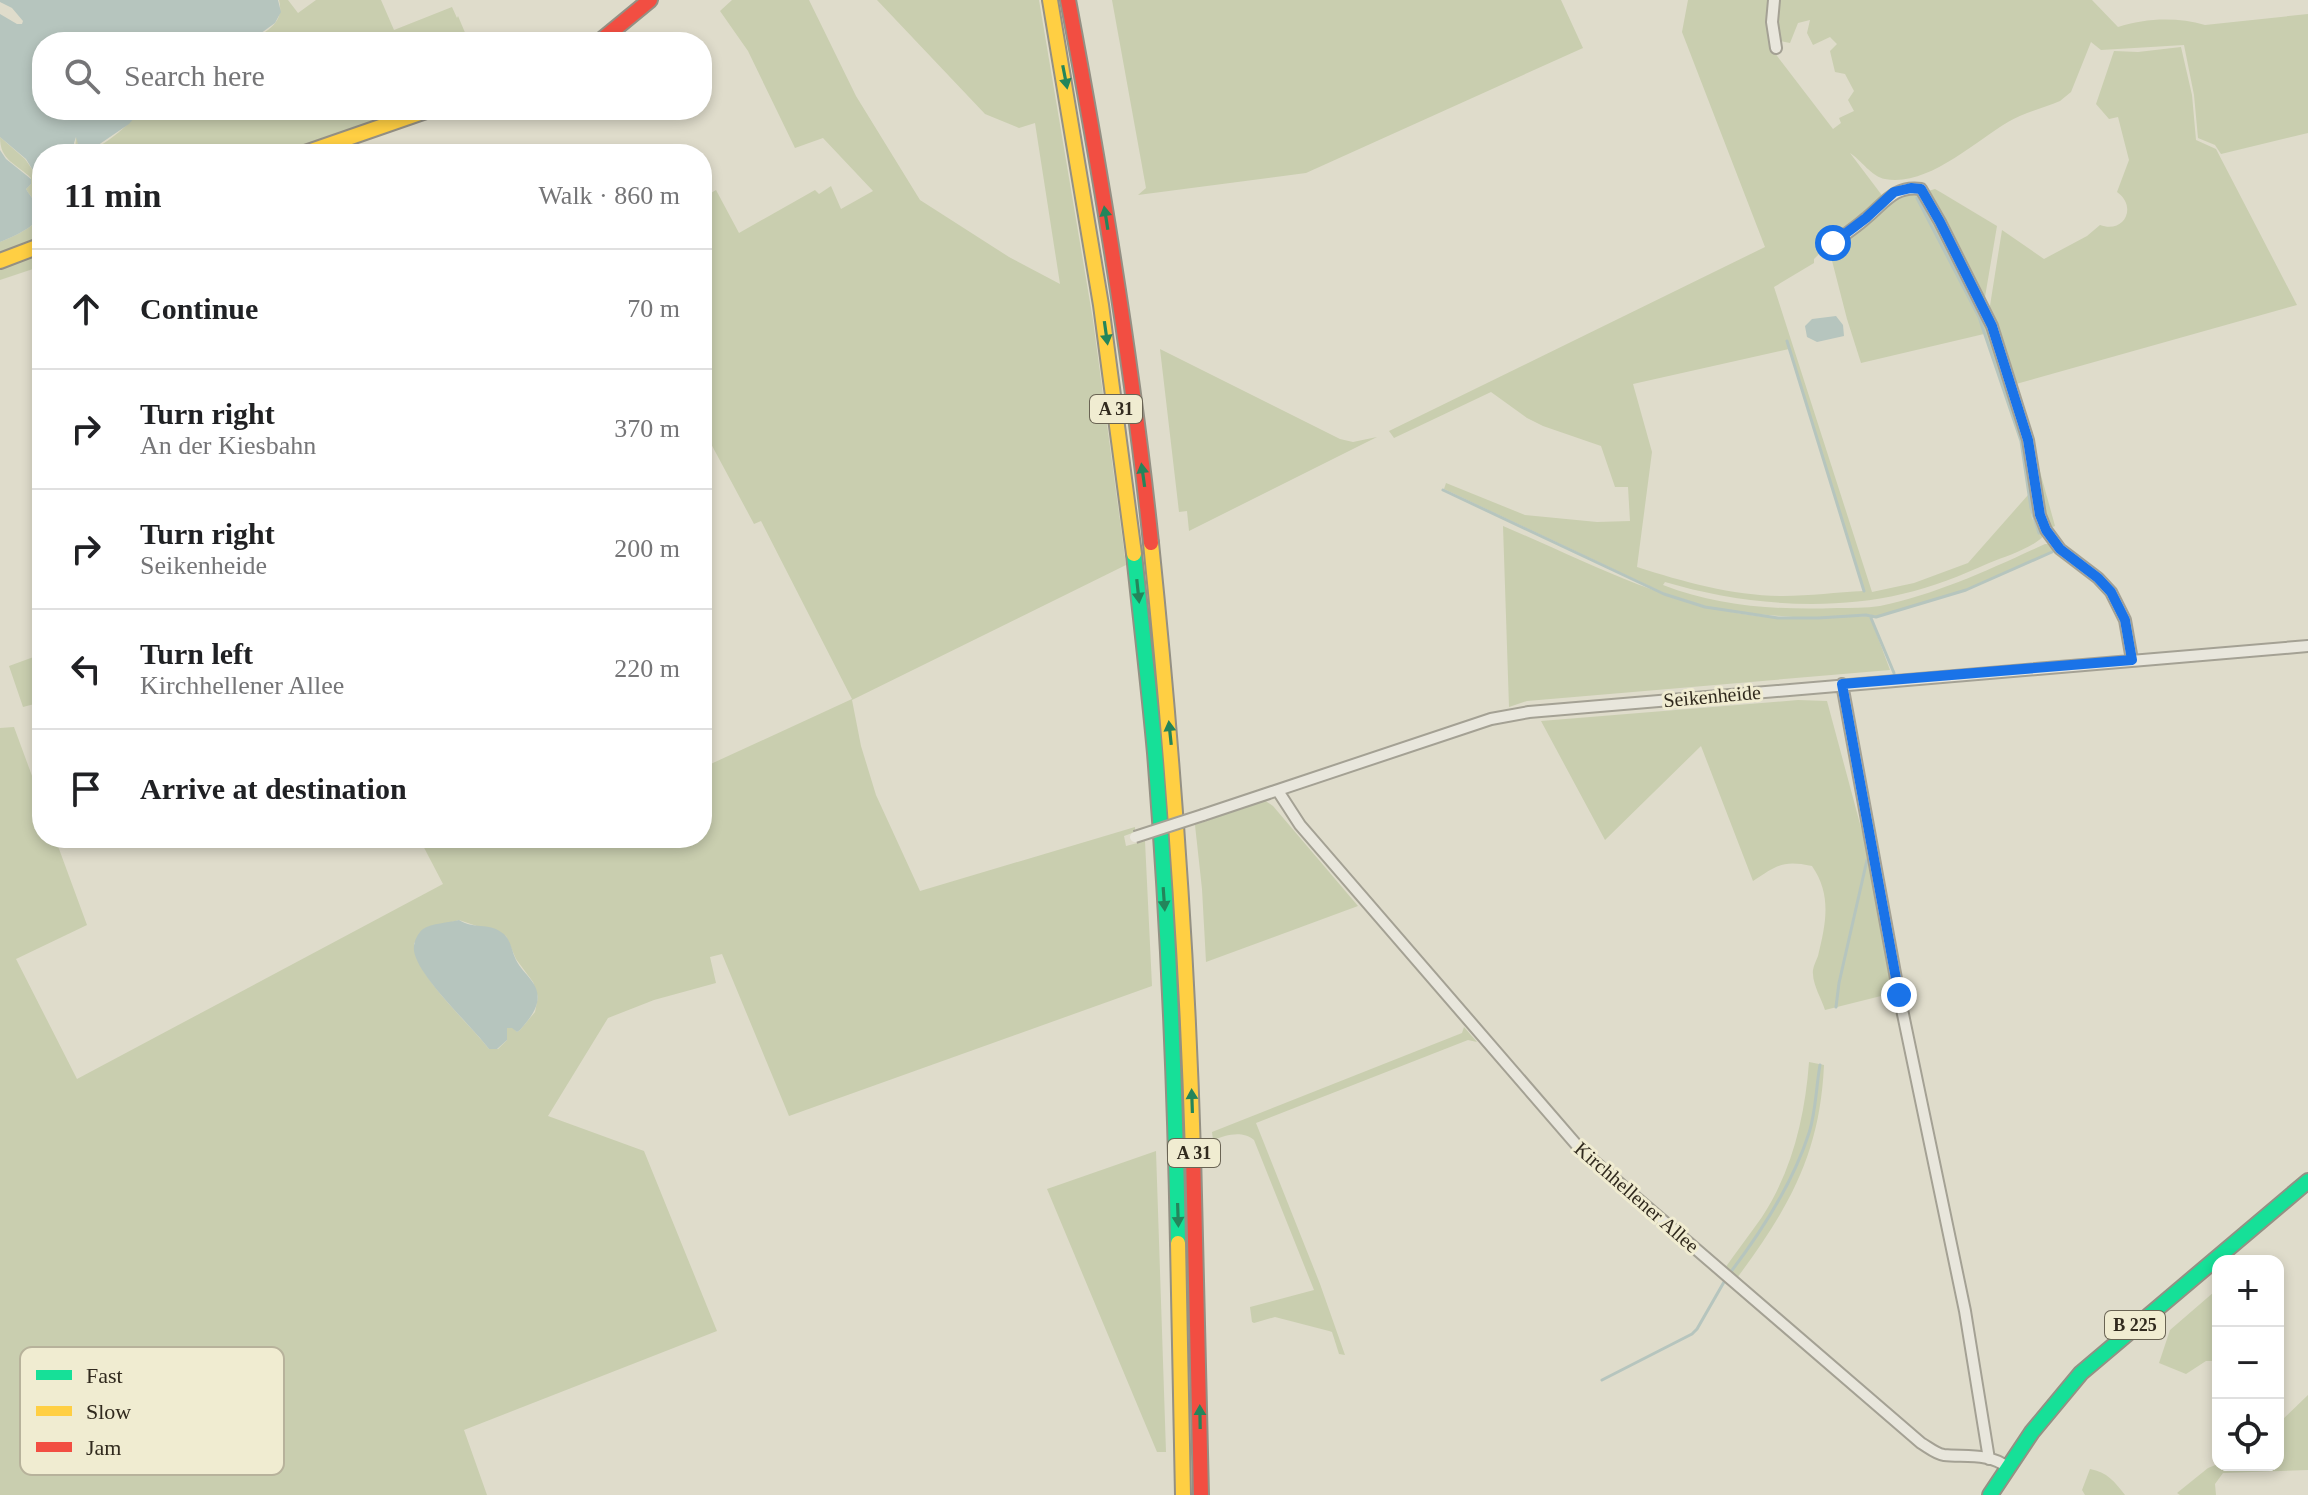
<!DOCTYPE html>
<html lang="en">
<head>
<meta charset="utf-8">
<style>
  :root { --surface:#fff; --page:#f6f6f6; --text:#202124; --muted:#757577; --line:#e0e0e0 }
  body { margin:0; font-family:Georgia,serif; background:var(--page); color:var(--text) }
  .controls { position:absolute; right:24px; bottom:24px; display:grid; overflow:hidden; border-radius:16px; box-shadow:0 4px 12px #0003 }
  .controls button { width:72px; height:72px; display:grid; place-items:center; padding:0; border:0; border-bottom:2px solid var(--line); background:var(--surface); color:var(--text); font:40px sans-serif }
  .stop { position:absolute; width:24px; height:24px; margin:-18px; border:6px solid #1a73e8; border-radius:50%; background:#fff }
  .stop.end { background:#1a73e8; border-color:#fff; box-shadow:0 2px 8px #0008 }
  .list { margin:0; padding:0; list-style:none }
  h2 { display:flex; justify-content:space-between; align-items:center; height:104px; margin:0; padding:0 32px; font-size:34px }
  h2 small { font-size:26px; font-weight:400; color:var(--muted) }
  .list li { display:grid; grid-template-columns:52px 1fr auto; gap:24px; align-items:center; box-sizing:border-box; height:120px; padding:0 32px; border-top:2px solid var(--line) }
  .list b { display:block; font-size:30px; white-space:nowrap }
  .list p { margin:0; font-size:26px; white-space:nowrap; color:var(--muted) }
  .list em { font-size:26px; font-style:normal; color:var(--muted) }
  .icon { flex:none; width:44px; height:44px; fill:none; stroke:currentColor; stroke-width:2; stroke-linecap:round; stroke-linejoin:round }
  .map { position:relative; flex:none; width:2308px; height:1495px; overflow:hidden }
  .search { position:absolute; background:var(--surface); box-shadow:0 4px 12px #0003; left:32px; top:32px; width:680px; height:88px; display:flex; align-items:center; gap:20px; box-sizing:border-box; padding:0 28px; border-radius:32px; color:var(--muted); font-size:30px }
  .panel { position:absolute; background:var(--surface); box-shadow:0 4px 12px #0003; left:32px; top:144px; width:680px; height:704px; border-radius:32px }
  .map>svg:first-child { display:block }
  .green { fill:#c9ceaf; fill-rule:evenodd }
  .water { fill:#b6c5be }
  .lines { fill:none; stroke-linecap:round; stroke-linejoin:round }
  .stream { stroke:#b6c5be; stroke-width:3 }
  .street-casing { stroke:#a4a194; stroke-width:14 }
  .fast-casing { stroke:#949084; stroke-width:18 }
  .slow-casing { stroke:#949084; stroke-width:18 }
  .jam-casing { stroke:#949084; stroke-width:18 }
  .street { stroke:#e8e6dc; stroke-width:10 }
  .fast { stroke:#16e098; stroke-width:14 }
  .slow { stroke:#ffcf43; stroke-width:14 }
  .jam { stroke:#f24e42; stroke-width:14 }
  .street-bridge-casing { stroke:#a4a194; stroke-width:14; stroke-linecap:butt }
  .street-bridge { stroke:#e8e6dc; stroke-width:10 }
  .oneway { fill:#24855b }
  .route { stroke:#1a73e8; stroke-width:10 }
  .labels { text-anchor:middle; stroke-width:6; stroke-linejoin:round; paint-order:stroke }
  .shield { fill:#f0ecd1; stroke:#6a6454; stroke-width:2 }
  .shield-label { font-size:18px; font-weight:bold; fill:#312a1e }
  .street-label { font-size:20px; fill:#312a1e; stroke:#f0ecd1 }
  .key { fill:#f0ecd1; stroke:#b7b29b; stroke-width:2 }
  .key-label { font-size:22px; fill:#312a1e }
</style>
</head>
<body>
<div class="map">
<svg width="2308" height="1495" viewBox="0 0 2308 1495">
  <rect width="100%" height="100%" fill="#dfdccb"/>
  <path class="green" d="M279,0H288L298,13L316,0H381L394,30L452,7L457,18L458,16L469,42H249C267,31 285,23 279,0Z
    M732,0H809L856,96L920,200L1009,257L1060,284L1035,123L1019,128L985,114L877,0H1039L1093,320L1126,565L852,700L861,746L876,795L920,891L1135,827V832L1124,836L1126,846L1145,841L1152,986L789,1116L722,954L710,957L716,983L654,1000L608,1018L548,1116L644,1151L717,1331L464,1430L487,1495H0V728L14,727L42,803V838H55L87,925L16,959L77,1079L443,884L419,838H548L555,847L573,838H702V768L852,699L761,521L754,524L702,427V198L716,190L739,233L815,190L819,194L831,186L841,209L873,191L823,138L795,148L748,51L720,11ZM459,920L506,936L516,959L533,982L538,997L535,1012L520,1030L517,1032L513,1028H507V1040L498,1049H489C470,1024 413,974 414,943L445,924Z
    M1112,0H1561L1583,48L1306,173L1138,195L1146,188Z
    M1688,0H1771L1768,24L1771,48L1833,129L1841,123L1839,118L1854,111L1848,100L1854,91L1845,74L1835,72L1830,51L1837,44L1830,37L1813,45L1807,33L1810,20L1798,23L1790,43L1780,41L1776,27L1777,0H2092L2118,27C2146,18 2177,17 2205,25L2308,14V133L2221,154L2215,145L2198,138L2194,95L2184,45L2101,50L2091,42L2071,92L2060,101C2043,108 2023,113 2008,122C1973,143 1927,187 1885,179C1872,177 1861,160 1850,153L1884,198L1833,240L1814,259V263L1774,287L1872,592L1914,583L1968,563L2028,495L2032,518L2040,532L2032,511L2021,441L1979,316L1918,198L1978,316L1984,334L1861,363L1847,319L1830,253L1894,195L1919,192L1982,310L2019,416L2044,536C2030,549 2006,556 1989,563C1960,576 1933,587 1902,594C1826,612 1739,604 1665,582L1663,585C1719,607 1778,610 1837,608C1851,608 1866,608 1880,606C1938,594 1991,569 2045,544H2051L2058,549L1967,589L1905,608L1876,616L1866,614L1819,618L1870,616L1890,670L1527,701L1509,707L1503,526C1586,561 1666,605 1757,616C1774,618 1791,620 1806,618L1744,613L1705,606L1664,593L1444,489L1446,483L1525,515L1597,522L1630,521L1628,487H1615L1601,446L1543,426L1527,418L1491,392L1394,438L1389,431L1765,247L1682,32ZM1787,340L1864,591C1837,592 1810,596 1783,596C1734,596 1684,582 1637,567L1652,452L1633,384L1789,349Z
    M2181,47L2192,95L2196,140L2216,149L2297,305L2016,384L2055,526L2048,529L1989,312L2002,230L2044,259L2087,236L2100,225C2124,234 2138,207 2117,192L2129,160L2118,117L2109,119L2096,104L2114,51L2138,52Z
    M141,110H416L293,154H75L76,137L78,139L80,152C96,155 130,124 141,110Z
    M0,137L25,159L34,172L42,175V244L0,259V242C10,238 42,225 39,212C38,204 30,196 26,189L31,184V178C16,163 0,161 0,137Z
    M1927,189L1928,191L1935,189L1942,193L1997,226L1984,303Z
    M42,252V266L0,280V267Z
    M1160,349L1340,439L1353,442L1377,437L1189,531L1187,511L1179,512Z
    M39,655L42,662V702L23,707L9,666Z
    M1798,700L1827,701L1863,835L1895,985L1893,991L1889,994L1825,1010C1822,1000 1813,985 1813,974C1812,969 1816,961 1818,956C1826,923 1832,895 1812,866C1783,860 1777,865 1753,881L1701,746L1605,840L1541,721Z
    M1264,800L1273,806L1358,906L1206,962L1202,889L1195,825Z
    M1464,1027L1477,1042L1468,1040L1256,1123L1320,1284L1345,1355L1339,1354L1332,1332L1329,1331L1275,1317L1254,1323L1252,1322L1250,1307L1314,1290L1254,1140C1242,1130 1226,1135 1213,1140L1212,1132L1462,1033Z
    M1809,1062L1824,1065C1820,1154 1789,1208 1737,1278L1725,1268C1737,1251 1750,1234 1762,1217C1792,1171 1805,1117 1809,1062Z
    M1156,1151L1166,1452H1157L1047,1189Z
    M2214,1292L2218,1295V1364L2217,1361H2206L2186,1374L2159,1363L2170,1330Z
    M2308,1395V1470L2223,1473L2215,1484L2216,1495H2180L2177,1493L2208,1468L2218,1464L2278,1465V1424Z
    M2090,1469C2107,1472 2115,1482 2125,1495H2085L2082,1490Z"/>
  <path class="water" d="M0,0H278L281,12L275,23L249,42H42V110H141L129,124L88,152H80L76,137L74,143L75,154H42V175L34,172L26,159L0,137V14L17,24H22L23,21L12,8L0,2Z
    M0,150L6,159L31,179V184L26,189C30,196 38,204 39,212C42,225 10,238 0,242Z
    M1836,316L1843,325L1844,336L1817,342L1807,337L1805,326L1812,319Z
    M459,920C473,929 489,923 501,932C511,938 511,950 516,960C520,968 526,973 531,980C546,999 533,1015 520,1030L517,1032L512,1028H507V1040L497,1049H489C472,1026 418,977 414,951C413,943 417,934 423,929C432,923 448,923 459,920Z"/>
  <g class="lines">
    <path class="stream" d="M1917,198L1979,317L2021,441L2031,508L2039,533
      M1787,341L1864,591
      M1443,490L1664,594L1705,607L1778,618H1818L1866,615L1876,617L1966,590L2052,552
      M1871,618L1894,673
      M1836,1007L1839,983L1867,860
      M1730,1273C1762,1231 1793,1183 1809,1133C1816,1111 1816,1087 1820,1065
      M1602,1380L1692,1334L1697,1329L1724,1282"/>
    <defs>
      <path id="street" d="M1774,0L1772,22L1776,48
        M1833,243C1844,235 1855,228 1865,219C1884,204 1894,185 1921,189L1940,222L1992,326L2028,440L2040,515L2046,530L2060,549L2098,578L2111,592L2125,620L2132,660
        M1842,684L1899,995L1965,1311L1989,1459
        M1278,791L1300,825L1581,1150L1921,1443C1928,1447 1936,1454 1944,1455C1965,1457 1990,1453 2007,1467
        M1203,815L1491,719L1529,712L2308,646"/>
      <path id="fast" d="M1134,554C1141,620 1149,687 1155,753C1168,916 1175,1080 1178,1243
        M1990,1495L2032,1432L2081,1373L2308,1181"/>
      <path id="slow" d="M1050,0L1101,305L1134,554
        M302,154L429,110
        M0,261L42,245
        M1151,543C1172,746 1187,949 1193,1153
        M1178,1243L1183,1495"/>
      <path id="jam" d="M1068,0C1102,180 1132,361 1151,543
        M599,42L650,0
        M1193,1153L1201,1495"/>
    </defs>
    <use href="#street" class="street-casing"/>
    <use href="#fast" class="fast-casing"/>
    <use href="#slow" class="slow-casing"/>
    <use href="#jam" class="jam-casing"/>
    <use href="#street" class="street"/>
    <use href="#fast" class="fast"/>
    <use href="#slow" class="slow"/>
    <use href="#jam" class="jam"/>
    <defs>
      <path id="street-bridge" d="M1135,837L1203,815"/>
    </defs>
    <use href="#street-bridge" class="street-bridge-casing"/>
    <use href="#street-bridge" class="street-bridge"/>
  </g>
  <defs><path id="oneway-solid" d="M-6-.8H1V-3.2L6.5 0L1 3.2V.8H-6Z" transform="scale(2)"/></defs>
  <g class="oneway">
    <use href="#oneway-solid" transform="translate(1065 77) rotate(79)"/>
    <use href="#oneway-solid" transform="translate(1106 218) rotate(-99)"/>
    <use href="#oneway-solid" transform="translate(1106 333) rotate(82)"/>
    <use href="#oneway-solid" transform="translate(1143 475) rotate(-98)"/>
    <use href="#oneway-solid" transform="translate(1138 591) rotate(84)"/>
    <use href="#oneway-solid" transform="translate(1170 733) rotate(-96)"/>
    <use href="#oneway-solid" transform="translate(1164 899) rotate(86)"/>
    <use href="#oneway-solid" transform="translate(1192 1101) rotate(-92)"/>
    <use href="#oneway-solid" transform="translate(1178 1215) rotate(88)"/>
    <use href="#oneway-solid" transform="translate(1200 1417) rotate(-91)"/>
  </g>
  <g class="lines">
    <path class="route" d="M1833,243L1866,218L1894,192L1911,188L1921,189L1940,222L1992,326L2028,440L2040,515L2046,530L2060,549L2098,578L2111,592L2125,620L2132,660L1842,684L1899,995"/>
  </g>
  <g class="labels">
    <g class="shield">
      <rect x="1090" y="395" width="52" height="28" rx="6"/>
      <rect x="1168" y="1139" width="52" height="28" rx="6"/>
      <rect x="2105" y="1311" width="60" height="28" rx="6"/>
    </g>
    <g class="shield-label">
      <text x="1116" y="415">A 31</text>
      <text x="1194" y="1159">A 31</text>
      <text x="2135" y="1331">B 225</text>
    </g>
    <g class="street-label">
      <text transform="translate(1712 696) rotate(-5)" y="7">Seikenheide</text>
      <text transform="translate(1637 1197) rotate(41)" y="7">Kirchhellener Allee</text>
    </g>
  </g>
  <rect x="20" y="1347" width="264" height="128" rx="12" class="key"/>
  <rect x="36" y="1370" width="36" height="10" fill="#16e098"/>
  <rect x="36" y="1406" width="36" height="10" fill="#ffcf43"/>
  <rect x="36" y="1442" width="36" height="10" fill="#f24e42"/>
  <g class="key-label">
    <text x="86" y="1383">Fast</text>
    <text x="86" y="1419">Slow</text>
    <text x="86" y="1455">Jam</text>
  </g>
</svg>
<div class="controls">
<button>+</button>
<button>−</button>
<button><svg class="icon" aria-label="locate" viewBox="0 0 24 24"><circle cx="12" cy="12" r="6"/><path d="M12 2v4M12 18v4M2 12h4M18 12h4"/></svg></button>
</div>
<div class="stop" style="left:1833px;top:243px"></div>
<div class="stop end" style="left:1899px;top:995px"></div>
<div class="search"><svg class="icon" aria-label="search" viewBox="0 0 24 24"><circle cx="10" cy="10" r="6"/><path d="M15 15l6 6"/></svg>Search here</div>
<section class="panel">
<h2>11 min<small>Walk · 860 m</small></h2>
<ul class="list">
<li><svg class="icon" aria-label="ahead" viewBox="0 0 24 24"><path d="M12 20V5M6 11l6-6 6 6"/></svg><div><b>Continue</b></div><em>70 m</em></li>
<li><svg class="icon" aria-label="right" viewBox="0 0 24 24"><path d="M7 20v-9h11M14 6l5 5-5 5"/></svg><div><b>Turn right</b><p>An der Kiesbahn</p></div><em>370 m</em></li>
<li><svg class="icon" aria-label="right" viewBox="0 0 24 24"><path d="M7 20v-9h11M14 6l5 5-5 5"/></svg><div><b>Turn right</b><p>Seikenheide</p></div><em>200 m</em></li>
<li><svg class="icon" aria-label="left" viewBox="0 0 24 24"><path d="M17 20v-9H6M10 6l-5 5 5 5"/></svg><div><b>Turn left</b><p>Kirchhellener Allee</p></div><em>220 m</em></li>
<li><svg class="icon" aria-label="arrive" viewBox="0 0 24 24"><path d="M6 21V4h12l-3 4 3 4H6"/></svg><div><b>Arrive at destination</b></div></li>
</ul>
</section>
</div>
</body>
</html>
